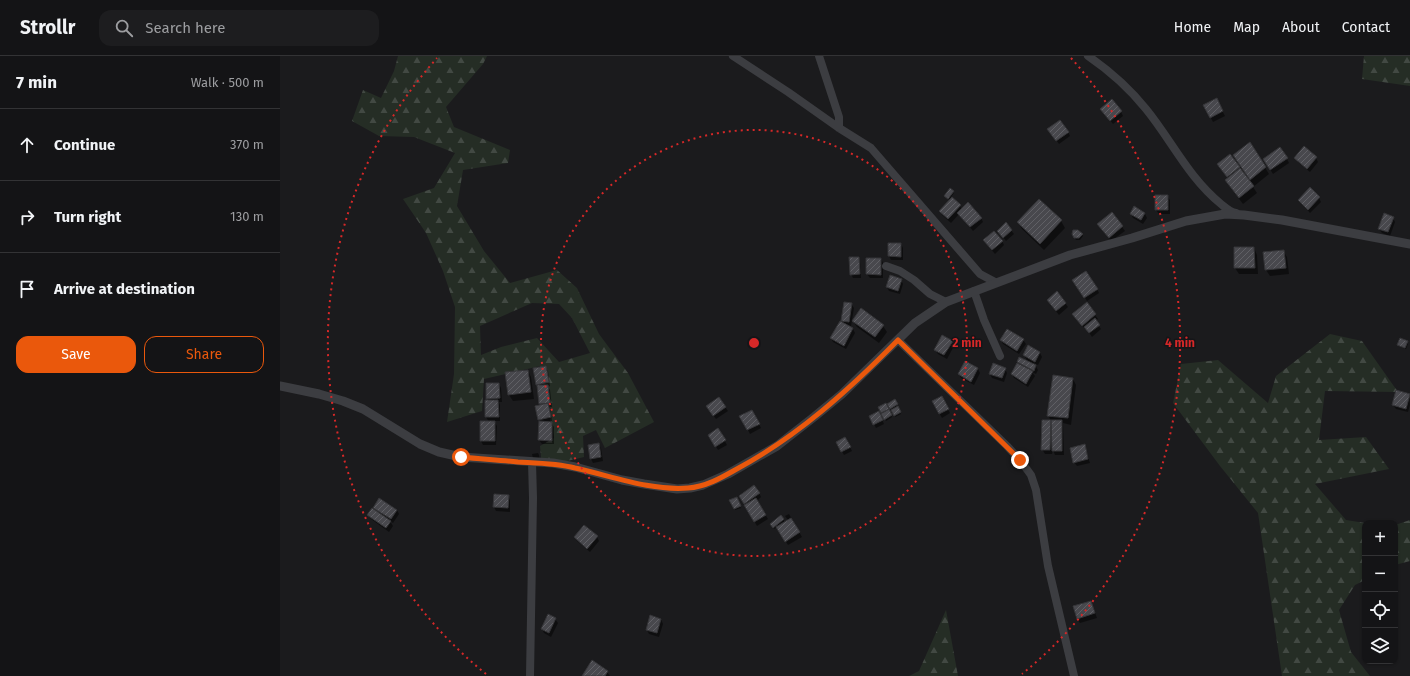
<!DOCTYPE html>
<html lang="en">
<head>
<meta charset="utf-8">
<style>
  :root { --surface:#141416; --page:#1d1d1f; --text:#f1f3f6; --muted:#9d9ea1; --line:#333335; --accent:#ea580c }
  body { margin:0; font-family:"Fira Sans",sans-serif; background:var(--page); color:var(--text) }
  .controls { position:absolute; right:12px; bottom:12px; display:grid; overflow:hidden; border-radius:8px; box-shadow:0 1px 3px #0004 }
  .controls button { width:36px; height:36px; display:grid; place-items:center; padding:0; border:0; border-bottom:1px solid var(--line); background:var(--surface); color:var(--text); font:20px sans-serif }
  .stop { position:absolute; width:12px; height:12px; margin:-9px; border:3px solid #ea580c; border-radius:50%; background:#fff }
  .stop.end { background:#ea580c; border-color:#fff; box-shadow:0 1px 4px #0008 }
  .list { margin:0; padding:0; list-style:none }
  h2 { display:flex; justify-content:space-between; align-items:center; height:52px; margin:0; padding:0 16px; font-size:17px }
  h2 small { font-size:13px; font-weight:400; color:var(--muted) }
  .list li { display:grid; grid-template-columns:26px 1fr auto; gap:12px; align-items:center; box-sizing:border-box; height:72px; padding:0 16px; border-top:1px solid var(--line) }
  .list b { display:block; font-size:15px; white-space:nowrap }
  .list em { font-size:13px; font-style:normal; color:var(--muted) }
  .actions { display:flex; gap:8px; padding:12px 16px }
  .actions a { flex:1; padding:9px 0; border:1px solid var(--accent); border-radius:12px; text-align:center; font-size:14px; color:var(--accent) }
  .actions .main { background:var(--accent); color:#fff }
  .icon { flex:none; width:22px; height:22px; fill:none; stroke:currentColor; stroke-width:2; stroke-linecap:round; stroke-linejoin:round }
  .map { position:relative; flex:none; width:1130px; height:620px; overflow:hidden }
  header { display:flex; align-items:center; gap:24px; box-sizing:border-box; height:56px; padding:0 20px; background:var(--surface); border-bottom:1px solid var(--line) }
  header strong { font-size:19px }
  nav { display:flex; gap:22px; margin-inline-start:auto; font-size:14px }
  .search { width:280px; height:36px; background:var(--page); display:flex; align-items:center; gap:10px; box-sizing:border-box; padding:0 14px; border-radius:12px; color:var(--muted); font-size:15px }
  main { display:flex }
  aside { flex:1; background:var(--surface) }
  .map>svg:first-child { display:block }
  .forest { fill:url(#forest-firs); fill-rule:evenodd }
  .shadow { fill:#0007 }
  .building { fill:url(#building-hatch); stroke:#353538 }
  .lines { fill:none; stroke-linecap:round; stroke-linejoin:round }
  .minor { stroke:#3c3d41; stroke-width:8 }
  .tertiary { stroke:#3c3d41; stroke-width:9 }
  .route { stroke:#ea580c; stroke-width:5 }
  .ring { fill:none; stroke:#d62828; stroke-width:2; stroke-dasharray:2 4 }
  .centre { fill:#d62828; stroke:#151518; stroke-width:2 }
  .ring-label { font-size:12px; text-anchor:middle; font-weight:bold; fill:#d62828; stroke:#151518; stroke-width:3; stroke-linejoin:round; paint-order:stroke }
</style>
</head>
<body>
<header>
<strong>Strollr</strong>
<div class="search"><svg class="icon" aria-label="search" viewBox="0 0 24 24"><circle cx="10" cy="10" r="6"/><path d="M15 15l6 6"/></svg>Search here</div>
<nav><a>Home</a><a>Map</a><a>About</a><a>Contact</a></nav>
</header>
<main>
<aside>
<h2>7 min<small>Walk · 500 m</small></h2>
<ul class="list">
<li><svg class="icon" aria-label="ahead" viewBox="0 0 24 24"><path d="M12 20V5M6 11l6-6 6 6"/></svg><div><b>Continue</b></div><em>370 m</em></li>
<li><svg class="icon" aria-label="right" viewBox="0 0 24 24"><path d="M7 20v-9h11M14 6l5 5-5 5"/></svg><div><b>Turn right</b></div><em>130 m</em></li>
<li><svg class="icon" aria-label="arrive" viewBox="0 0 24 24"><path d="M6 21V4h12l-3 4 3 4H6"/></svg><div><b>Arrive at destination</b></div></li>
</ul>
<div class="actions"><a class="main">Save</a><a>Share</a></div>
</aside>
<div class="map">
<svg width="1130" height="620" viewBox="0 0 1130 620">
  <defs>
    <pattern id="forest-firs" width="22" height="20" patternUnits="userSpaceOnUse"><rect width="22" height="20" fill="#252d25"/><path d="M5 1l3.5 6h-7zM16 11l3.5 6h-7z" fill="#424943"/></pattern>
    <pattern id="building-hatch" width="6" height="6" patternUnits="userSpaceOnUse"><rect width="6" height="6" fill="#48484d"/><path d="M-1 1l2-2M0 6l6-6M5 7l2-2" fill="none" stroke="#606065"/></pattern>
  </defs>
  <rect width="100%" height="100%" fill="#1b1b1d"/>
  <path class="forest" d="M118,0H207L203,8L166,51L174,71L230,94L228,107L183,114L177,150L204,195L230,227L277,214L297,232L319,278L348,317L374,366L325,392L316,374L303,380L304,401L262,411L260,390L274,382L260,310L204,323L202,355L167,366L174,318L175,251L163,215L146,177L123,143L154,132L175,97L134,81L99,80L72,65L83,34L101,42L114,15ZM252,247L279,248L292,262L310,297L279,306L257,282L221,291L201,299L200,270Z
    M1084,0H1130V30L1082,23Z
    M1050,278L1082,285L1118,336L1045,335L1039,384L1086,381L1109,413L1035,428L1066,464L1085,467V524L1075,529L1059,554L1071,596L1090,620H1002L978,457L940,410L893,347L901,308L938,304L988,347L996,320Z
    M1130,464V505L1115,509V469Z
    M666,554L678,620H629L639,615Z"/>
  <path class="shadow" d="M936,43L945,60L933,66L924,49Z
    M821,53L841,56L843,60L833,68Z
    M788,76L790,80L779,88L771,77Z
    M970,87L989,118L973,131L977,137L963,148L950,131L946,124L949,122L940,112L959,111L966,120L967,119Z
    M1016,102H1036L1038,106L1030,116L1018,106Z
    M1007,103L1009,107L993,118L986,107Z
    M673,136L674,137L671,141L682,153L701,162L703,166L693,175L679,158L671,167L662,159L660,155L670,144L667,142Z
    M876,140H887L890,144V158H879L876,154Z
    M1039,142L1041,146L1030,157L1019,144Z
    M759,144L781,165L785,172L764,194L742,173L738,166Z
    M832,157L845,175L831,185L821,172Z
    M851,158H865L867,162L863,168L853,162Z
    M1113,162L1115,166L1110,180L1102,177L1099,173Z
    M726,168L734,178L726,185L718,175Z
    M802,178L803,180L800,184H796L794,180Z
    M704,185H722L724,189L715,198Z
    M609,188H621L623,192V204H611L609,200Z
    M974,192L977,199L978,218H959L955,212Z
    M1003,195L1007,201L1009,218L990,220L986,214L984,197Z
    M578,202L580,206L581,222H573L571,218Z
    M587,203H601L603,207V222H590L587,218Z
    M621,224L623,228L620,238L609,235L607,231Z
    M796,228L817,233L819,237L807,245Z
    M785,247L788,251L779,259L770,248Z
    M571,248L574,252L571,270L565,269L573,273L575,277L566,293L553,286L551,282L564,268L562,265Z
    M807,248L815,259L818,263L815,265L821,273L812,281L806,272L805,273L793,258Z
    M573,265L603,270L607,276L599,287L577,271Z
    M721,284H743L746,288L739,298L723,288Z
    M672,286L674,290L667,303L658,298L655,294Z
    M1127,286L1128,288L1126,293L1119,290L1118,289Z
    M748,290L760,297L762,301L758,309L754,307L758,314L756,318L752,316L755,320L748,331L734,322L732,318L741,310L738,306H748L744,299Z
    M685,307L698,313L700,317L694,329L681,322L679,318Z
    M265,311L268,315L270,330L268,331L270,334L272,351H270L272,365L271,366L274,371V388H262L259,384L260,365L259,363L261,350L257,328Z
    M725,313L727,317L724,326L712,322L710,318Z
    M248,315L251,321L254,343L233,345L229,339Z
    M793,323L796,329L791,369L783,367L784,399H775L773,394L772,398H765L762,393L763,365H771L768,359Z
    M219,328L221,332L222,346H219L220,349V365H214L217,370L216,389H203L201,385L209,366L206,361L209,345L207,342Z
    M1129,339L1130,349L1128,356L1116,353L1113,349Z
    M661,341L670,357L662,362L653,346Z
    M614,345L621,358L615,361L608,349Z
    M606,349L612,361L606,365L599,352Z
    M445,351L448,355L436,363L430,355Z
    M472,355L481,372L470,378L461,360Z
    M601,361L604,368L596,372L594,368Z
    M438,373L447,389L438,394L429,379Z
    M565,382L572,395L564,399L557,386Z
    M318,388L321,392L323,405L313,407L311,403Z
    M804,389L810,407L797,410L794,406Z
    M258,397L259,399L260,408L254,407L252,398Z
    M479,437L481,441L477,445L488,463L477,470L463,445Z
    M228,440L230,444V456L216,455L214,451Z
    M456,442L461,452L455,454L451,445Z
    M100,443L117,454L119,458L113,467L110,465L113,470L109,476L91,463L88,459Z
    M509,458L522,481L508,489L497,471L494,473L491,468L501,461L505,466L508,464L505,460Z
    M295,481H317L319,485L310,496L297,485Z
    M811,546L817,562L800,567L797,563Z
    M275,563L278,567L271,581L264,577L262,573Z
    M381,563L383,568L379,581L369,578L367,574Z
    M327,616L330,620H303Z"/>
  <path class="building" d="M937,42L943,55L930,62L923,49Z
    M832,43L842,55L830,65L820,53Z
    M780,64L789,76L776,85L767,73Z
    M970,86L986,111L970,124L953,99Z
    M1024,90L1037,101L1027,113L1014,102Z
    M1000,91L1008,102L990,114L983,103Z
    M950,98L960,111L947,121L937,108Z
    M960,112L974,130L959,142L945,124Z
    M1030,131L1040,141L1028,154L1018,144Z
    M670,132L674,135L668,143L664,140Z
    M875,139H888V154H875Z
    M672,141L681,149L668,163L659,155Z
    M759,143L782,164L760,188L737,166Z
    M688,146L702,162L690,171L677,157Z
    M854,150L865,157L861,164L850,158Z
    M832,156L843,170L829,182L817,168Z
    M1104,157L1114,161L1108,176L1098,173Z
    M726,166L732,174L723,182L717,175Z
    M793,174H798L803,178L799,182H794L792,178Z
    M714,175L723,185L712,194L703,184Z
    M608,187H621V201L608,200Z
    M954,191H974L975,212H954Z
    M1004,194L1006,212L985,214L983,196Z
    M569,201H579L580,218L570,219Z
    M586,202H601V219L586,218Z
    M806,215L818,233L804,242L792,224Z
    M610,219L622,223L618,235L606,231Z
    M777,235L786,247L776,255L767,244Z
    M564,246L572,247L569,266L561,265Z
    M807,246L816,258L802,270L792,258Z
    M581,252L604,269L595,281L572,265Z
    M815,262L820,269L809,277L804,271Z
    M560,265L573,272L564,290L550,282Z
    M727,273L744,283L737,295L720,284Z
    M662,279L673,285L664,299L654,294Z
    M1120,282L1128,285L1125,292L1117,289Z
    M748,289L760,296L755,306L743,299Z
    M739,301L756,309L754,315L737,306Z
    M685,305L698,312L691,326L678,318Z
    M713,307L726,312L722,322L709,318Z
    M737,307L753,315L746,328L731,318Z
    M266,310L269,326L256,329L253,312Z
    M248,314L251,336L228,339L225,316Z
    M773,319L793,322L788,362L767,360Z
    M206,327H219L220,342L206,343Z
    M257,329H268L270,347L259,348Z
    M1116,334L1130,338L1126,353L1112,349Z
    M662,340L669,353L659,358L652,345Z
    M439,341L446,351L433,360L426,350Z
    M615,343L618,348L610,353L607,348Z
    M205,344H218L219,361H205Z
    M268,347L271,361L258,364L255,350Z
    M606,347L609,353L601,357L598,351Z
    M618,350L621,356L614,360L611,354Z
    M609,353L612,359L604,364L601,358Z
    M472,354L480,368L467,374L459,360Z
    M599,355L603,364L593,369L589,360Z
    M762,364H771L770,394H761Z
    M771,364H782V395H772Z
    M200,365H215V385H200Z
    M259,365L272,366V385L258,384Z
    M438,372L446,384L435,391L428,379Z
    M565,381L571,391L561,396L556,386Z
    M319,387L321,401L310,403L308,389Z
    M805,388L808,403L793,407L790,392Z
    M474,429L480,437L464,448L459,440Z
    M214,438L229,439L228,452L213,451Z
    M457,441L461,450L454,453L449,444Z
    M99,442L117,454L111,463L93,452Z
    M476,442L486,459L474,466L464,449Z
    M92,452L111,465L106,472L87,459Z
    M501,459L504,463L493,472L490,468Z
    M511,462L520,476L505,486L496,471Z
    M304,469L318,480L307,493L294,481Z
    M811,545L815,557L797,563L793,550Z
    M268,558L276,562L269,577L261,573Z
    M370,559L381,563L377,577L366,574Z
    M312,604L328,615L325,620H302Z"/>
  <g class="lines">
    <path class="minor" d="M453,0L508,36L559,72L591,92L700,218L715,226
      M539,0L559,61V72
      M808,0C830,15 849,32 866,53C892,85 908,121 941,148C946,152 950,156 956,157
      M606,210L620,215L634,224L650,238L666,246
      M694,235L704,264L720,300
      M618,284L727,390L740,404L751,419L756,434L768,510L794,620
      M250,620L253,442L252,406"/>
    <path class="tertiary" d="M0,330L39,338L63,345L83,353L140,388L159,396L181,401L273,407L295,411L342,424L364,428L397,433L410,432L423,429L448,418L497,390L534,361L562,338L635,267L666,246L790,199L852,182L906,165L945,158L964,159L1002,164L1130,188"/>
  </g>
  <g class="lines">
    <path class="route" d="M181,401C200,403 219,404 238,406C257,407 276,407 295,412C332,420 370,435 408,432C425,431 441,422 455,414C517,381 569,334 618,284L740,404"/>
  </g>
  <g class="ring">
    <circle cx="474" cy="287" r="213"/>
    <path d="M206 618A426 426 0 0 1 157 2M791 2A426 426 0 0 1 742 618"/>
  </g>
  <circle cx="474" cy="287" r="6" class="centre"/>
  <g class="ring-label">
    <text x="687" y="291">2 min</text>
    <text x="900" y="291">4 min</text>
  </g>
</svg>
<div class="controls">
<button>+</button>
<button>−</button>
<button><svg class="icon" aria-label="locate" viewBox="0 0 24 24"><circle cx="12" cy="12" r="6"/><path d="M12 2v4M12 18v4M2 12h4M18 12h4"/></svg></button>
<button><svg class="icon" aria-label="layers" viewBox="0 0 24 24"><path d="M12 4l9 5-9 5-9-5zM3 14l9 5 9-5"/></svg></button>
</div>
<div class="stop" style="left:181px;top:401px"></div>
<div class="stop end" style="left:740px;top:404px"></div>
</div>
</main>
</body>
</html>
